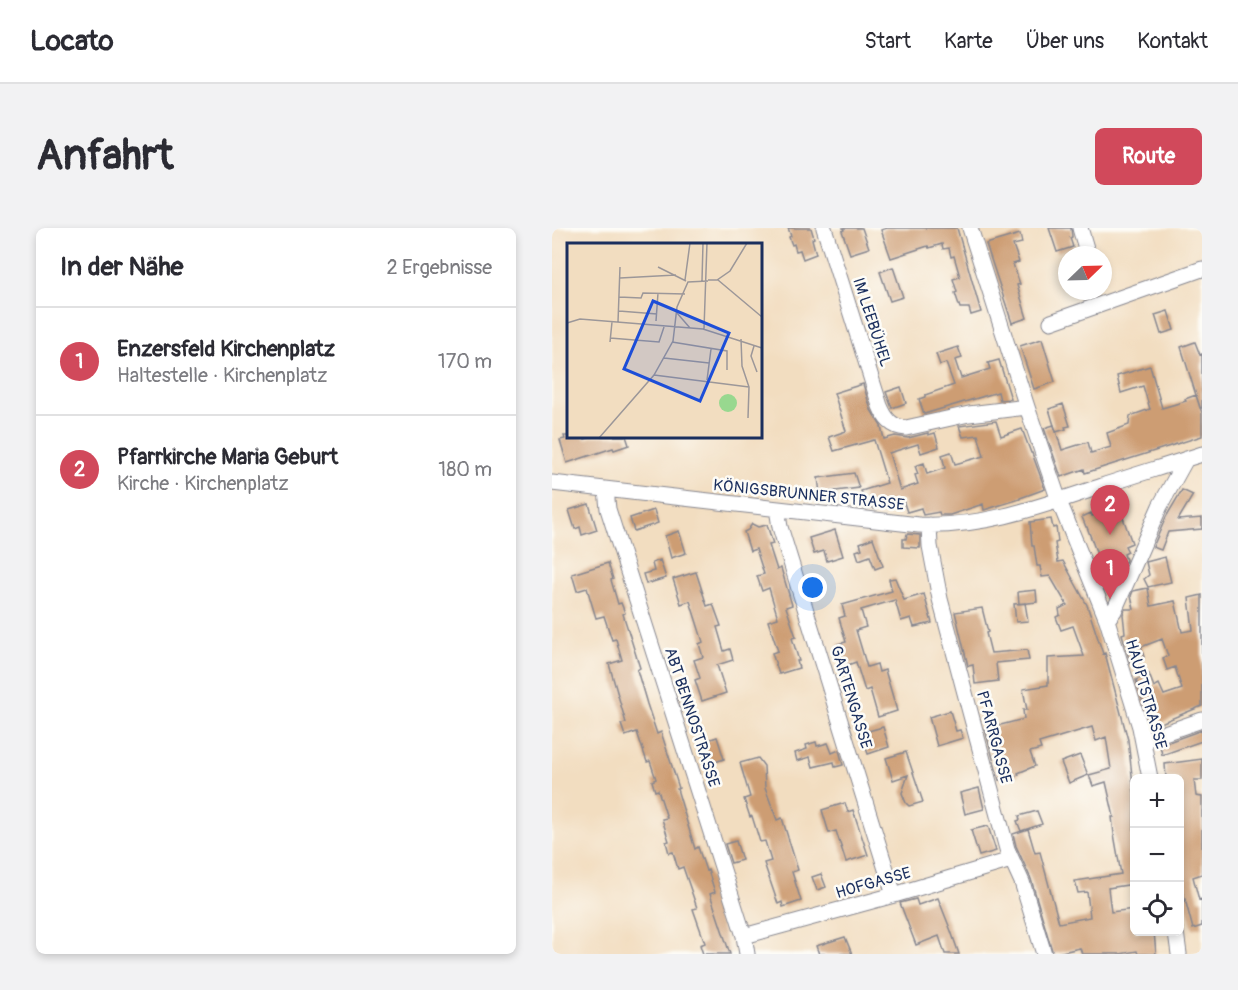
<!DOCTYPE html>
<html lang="de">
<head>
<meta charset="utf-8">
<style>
  :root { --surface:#fff; --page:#f2f2f3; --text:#2b2b33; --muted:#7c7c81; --line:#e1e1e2; --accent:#d1495b }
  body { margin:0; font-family:Pangolin,sans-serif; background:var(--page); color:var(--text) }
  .controls { position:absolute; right:18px; bottom:18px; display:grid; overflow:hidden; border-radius:9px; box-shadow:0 3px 9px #0003 }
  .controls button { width:54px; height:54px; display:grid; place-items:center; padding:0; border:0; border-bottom:2px solid var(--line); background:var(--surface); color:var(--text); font:30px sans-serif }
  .compass { position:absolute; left:506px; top:18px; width:54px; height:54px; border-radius:50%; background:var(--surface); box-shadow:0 3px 9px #0003; rotate:67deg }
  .you { position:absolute; left:261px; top:360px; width:21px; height:21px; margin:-15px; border:4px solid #fff; border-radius:50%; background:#1a73e8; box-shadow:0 0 0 9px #1a73e833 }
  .badge { display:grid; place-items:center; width:39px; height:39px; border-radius:50%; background:var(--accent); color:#fff; font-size:20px; font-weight:700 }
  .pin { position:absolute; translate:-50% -50px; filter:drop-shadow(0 2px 3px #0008) }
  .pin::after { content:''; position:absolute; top:32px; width:21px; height:18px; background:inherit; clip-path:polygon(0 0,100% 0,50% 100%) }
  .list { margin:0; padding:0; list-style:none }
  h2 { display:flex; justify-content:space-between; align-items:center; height:78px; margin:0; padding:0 24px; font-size:26px }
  h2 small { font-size:20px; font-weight:400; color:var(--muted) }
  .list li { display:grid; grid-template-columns:39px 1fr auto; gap:18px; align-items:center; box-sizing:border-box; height:108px; padding:0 24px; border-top:2px solid var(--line) }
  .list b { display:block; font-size:22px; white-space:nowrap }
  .list p { margin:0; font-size:20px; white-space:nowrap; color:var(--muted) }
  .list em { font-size:20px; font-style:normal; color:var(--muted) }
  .icon { flex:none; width:33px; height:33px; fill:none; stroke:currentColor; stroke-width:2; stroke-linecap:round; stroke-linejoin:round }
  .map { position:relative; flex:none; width:650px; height:726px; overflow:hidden; border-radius:9px }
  header { display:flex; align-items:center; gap:36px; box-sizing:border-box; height:84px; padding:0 30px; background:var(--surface); border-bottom:2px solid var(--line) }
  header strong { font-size:28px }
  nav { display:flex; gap:33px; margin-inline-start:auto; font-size:21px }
  .intro { display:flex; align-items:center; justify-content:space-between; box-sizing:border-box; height:144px; padding:0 36px }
  h1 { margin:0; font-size:42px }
  .button { padding:15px 27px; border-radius:9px; background:var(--accent); color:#fff; font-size:21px; font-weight:700 }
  main { display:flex; gap:36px; padding:0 36px }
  aside { flex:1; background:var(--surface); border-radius:9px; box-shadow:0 3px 9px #0003 }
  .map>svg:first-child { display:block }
  .building { fill:#cd9d73 }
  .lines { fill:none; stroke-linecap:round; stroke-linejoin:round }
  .minor-casing { stroke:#86868f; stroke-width:17 }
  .minor { stroke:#fff; stroke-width:15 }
  .labels { text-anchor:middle; stroke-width:5; stroke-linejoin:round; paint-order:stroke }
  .street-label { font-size:16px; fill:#1b2f5e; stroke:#fdfcf7 }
  .inset-road { fill:none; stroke:#9c9799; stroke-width:1.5 }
  .view { fill:#1d4ed8; fill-opacity:0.15; stroke:#1d4ed8; stroke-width:3 }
  .inset-edge { fill:none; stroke:#1b2f5e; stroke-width:3 }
</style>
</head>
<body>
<header>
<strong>Locato</strong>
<nav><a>Start</a><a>Karte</a><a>Über uns</a><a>Kontakt</a></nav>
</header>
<div class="intro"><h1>Anfahrt</h1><a class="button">Route</a></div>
<main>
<aside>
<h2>In der Nähe<small>2 Ergebnisse</small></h2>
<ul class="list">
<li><span class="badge">1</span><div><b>Enzersfeld Kirchenplatz</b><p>Haltestelle · Kirchenplatz</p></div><em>170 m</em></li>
<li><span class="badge">2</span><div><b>Pfarrkirche Maria Geburt</b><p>Kirche · Kirchenplatz</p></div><em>180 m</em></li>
</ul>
</aside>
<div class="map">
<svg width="650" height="726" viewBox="0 0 650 726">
  <rect width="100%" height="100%" fill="#fdfcf7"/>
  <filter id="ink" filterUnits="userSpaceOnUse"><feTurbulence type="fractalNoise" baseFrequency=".0167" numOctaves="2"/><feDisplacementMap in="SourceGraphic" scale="12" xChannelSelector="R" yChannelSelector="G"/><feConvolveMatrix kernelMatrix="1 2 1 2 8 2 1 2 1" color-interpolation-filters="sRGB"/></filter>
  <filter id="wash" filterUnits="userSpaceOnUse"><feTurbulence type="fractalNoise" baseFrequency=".008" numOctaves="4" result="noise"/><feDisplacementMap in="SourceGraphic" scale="24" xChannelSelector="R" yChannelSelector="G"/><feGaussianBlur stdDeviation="1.35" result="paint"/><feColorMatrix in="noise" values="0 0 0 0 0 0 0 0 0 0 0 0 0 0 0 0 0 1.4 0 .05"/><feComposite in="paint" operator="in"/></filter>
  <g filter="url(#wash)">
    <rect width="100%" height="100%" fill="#f2ddc0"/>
    <g id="blocks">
      <path class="building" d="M236,0H259L262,10L260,11L264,26L251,31L248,22L244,23L242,16L240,17L237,9L239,8Z
        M291,0H310L317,20L298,26L290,3L292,2Z
        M335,0H405L429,84L419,87L417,80H408L403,65L405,64L401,51L408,49L402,28L399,29L397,20L391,21L390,16L377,20L376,18L339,30L329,2Z
        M497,0H519L520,9L518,10L521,19L505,24Z
        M468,6L470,15L461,17L467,34L461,36L468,56L465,57L475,90L460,95L434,16Z
        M341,39L351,69L338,73L328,44Z
        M616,83L622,102L609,106L603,87Z
        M490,111L503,154L482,161L468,118Z
        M643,114L648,127L650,126V180H648L629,119Z
        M406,119L410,130L403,132L409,150L438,141L436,135L447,132L459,171L448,172L446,164L372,186L367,171L373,169V167L402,157L394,135L388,137L384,126Z
        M598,138L610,180L634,173L633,171L644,167L650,185V208L533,245L532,241L509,249L492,200L502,197L510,222L536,214L539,225L559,219L555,205L577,197L578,188L598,181L591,158L569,165L565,148Z
        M311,156L319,182L329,198L332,211L343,208L356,210L376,205V207L383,205L387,219L369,225L366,216L337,225L348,262L366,256L363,247L366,246L363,238L372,235L375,246L393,240L390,227L399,224L403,236L432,228L426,207L411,209L407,198L444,193L449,208L470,201L479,225H480L493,261L468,270V271L432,282L431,276L398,287H388L387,284L371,287L369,280L355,284L351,272L328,279L322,281V279L314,281L309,263L335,255L322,212L282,223L277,209L294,203L282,165Z
        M349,159L354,175L340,180L334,164Z
        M511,176L518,198L513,199L514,201L504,204L497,181Z
        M12,208H32L33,211L42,208H74L77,217L62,222L61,220L15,235L8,212L13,211Z
        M302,245L307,260L268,265L266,250Z
        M630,262L641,267L626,292L650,290V301L616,304L609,322L601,319L614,289Z
        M37,276L45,302L30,307L28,299L23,301L17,282Z
        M560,281L563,289L570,287L580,315L573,318L576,324L572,326L574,332L573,334L550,340L535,299H534L530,289L539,285L540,288Z
        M102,282L106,295L82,303L78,290Z
        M499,291L501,300L504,299L506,314L503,315L506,334L511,333L535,377L551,426L553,425L576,512L582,565V656L556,660L559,684L582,681V704H602L604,726H586L585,723L568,726H530L528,720L501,726L479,651L464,618L461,606L476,601L483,625L488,624L507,695L538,689L535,664L526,665L523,653L569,646L562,606L560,589H562L554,554L541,558L537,547L559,541L554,509L544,513L540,499L487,515L489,521L478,524L483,538L466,545L467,547L447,552L433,501L472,491L471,482H475L471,461L496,457V430L532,428L521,398L509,402L504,389L508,387L507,381L515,377L498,348L490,349L488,338H485L482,318H480L478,294Z
        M200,296L206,299L215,297L221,316L217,317L225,342L229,340L240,377L234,379L244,409L240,410L247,433H245L247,440L227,446L220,425L226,423L216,393L226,390L217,360L210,363L205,348L212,346L204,321L198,323L192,304L196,302Z
        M283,302L291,328L275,333L272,323L262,326L257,310Z
        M127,303L134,325L119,330L113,308Z
        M355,306L368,307V320L351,319V311H354Z
        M321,310L331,338L323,341L318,328L307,332L304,323L310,321L308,315Z
        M613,329L619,354L596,359L592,351L597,347L594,334Z
        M108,332L114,350L94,356L91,346L102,343L100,335Z
        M56,335L61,351L59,352L66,376L69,375L73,385L71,386L88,440L85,442L95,476L105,506L109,504L127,560L125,561L143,621L146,619L154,643L156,642L163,664L158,666L178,726H151L148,717L153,715L141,681L145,680L131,639L126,641L121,624L117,625L114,614L117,613L110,591L115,590L106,562L103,563L100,553L104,551L98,533L95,534L85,504L73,508L69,496L74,495L57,436L70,432L64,411L60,412L52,388L44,390L35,360L25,363L20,346Z
        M144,344L155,378L161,376L169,398L165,399L172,423L178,421L181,432L165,437L174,465L150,473L143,452L148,450L142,432L151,429L147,416L151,414L138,373L129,376L121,351Z
        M343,350L352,372L372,366L380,395L362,399L359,390L349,393L343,372L309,382L314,399L304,402L315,439L325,436L327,444L333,442L345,483L326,489L318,461L313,463L304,434L293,438L286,416L294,414L287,390L293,388L290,377L340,363L337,351Z
        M596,360L599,378L623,373L630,404L641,402L637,370L650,367V478L599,499L584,452L597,446L602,459L607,456L612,467L630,461L623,439L615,442L611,430L616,428L610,411L589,419L592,429L578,434L570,406L573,405L571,386L573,381H582L579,368L581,363Z
        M484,362L485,374L467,376L466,364Z
        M473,375L476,393L464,394L462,376Z
        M430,380L436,404L434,405L439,425L475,422L477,432L444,435L446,453L423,456L421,437L416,438L403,384Z
        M398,483L404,503L408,502L411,510L385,518L377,489Z
        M331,499L337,519L316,526L309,505Z
        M650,502V513L610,527L608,517Z
        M165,509L172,531L154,537L147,515Z
        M264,514L265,518L276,515L280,525L287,522L291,537L283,539L282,534L261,539L258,529L245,533L243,525L255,521L254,517Z
        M354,524L371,574L357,578L354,575L350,565L356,547L341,552L334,530Z
        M528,527L536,547L517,555L509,534Z
        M206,530L212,538L213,560L225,592L230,590L246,642L240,644L249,673L231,679L230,674L226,676L212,635L219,633L213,613L208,614L200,588L198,589L192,571L198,569L188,535Z
        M650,531V552H642L644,568L650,569V646L641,649L647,672L650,671V698L641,701L627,649V550H614L613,536Z
        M427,560L432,581L413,586L408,565Z
        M293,575L296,584L301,582L316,627L294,634L284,603L277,605L270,582Z
        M485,583L490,596L469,603L465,593L468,592L467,588Z
        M436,598L444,623L427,628L419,602Z
        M184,613L190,632L179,635L173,616Z
        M269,646L274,659L265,662L260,649Z
        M386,670L399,703L407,726H393L387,708L364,717L348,675L364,671L366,677Z
        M293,709L300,726H267L264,718Z"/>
    </g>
  </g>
  <g filter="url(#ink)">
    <use href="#blocks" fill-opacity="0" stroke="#86868f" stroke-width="1.5"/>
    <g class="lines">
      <defs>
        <path id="minor" d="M272,0L328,178C333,190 339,199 354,200L417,186L475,179
          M418,0L475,179L507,273L555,392L588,499L598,550
          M528,0L536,27
          M499,94L650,41
          M0,255L367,297C431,300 490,278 550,258C583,247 617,237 650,226
          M54,262L56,281L192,708L195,726
          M225,281L228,299L342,667
          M377,297L378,318L388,371L417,480L455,621L470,654L492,726
          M555,392L562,383L608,278L634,231
          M592,512L650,492
          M624,704L627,726
          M192,708L342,667L459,632"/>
      </defs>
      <use href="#minor" class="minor-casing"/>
      <use href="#minor" class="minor"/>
    </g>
  </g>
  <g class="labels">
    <g class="street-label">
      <text transform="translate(321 94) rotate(72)" y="6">IM LEEBÜHEL</text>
      <text transform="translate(257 266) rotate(6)" y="6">KÖNIGSBRUNNER STRASSE</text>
      <text transform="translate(595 466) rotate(74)" y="6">HAUPTSTRASSE</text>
      <text transform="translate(300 469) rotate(73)" y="6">GARTENGASSE</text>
      <text transform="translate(141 489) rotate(72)" y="6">ABT BENNOSTRASSE</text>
      <text transform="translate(443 509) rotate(75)" y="6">PFARRGASSE</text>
      <text transform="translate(321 654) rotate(-16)" y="6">HOFGASSE</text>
    </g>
  </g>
  <g transform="translate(15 15)">
    <rect width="195" height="195" fill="#f2ddc0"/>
    <path d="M152 160a9 9 0 1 1 18 0a9 9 0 1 1-18 0Z" fill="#98d88f"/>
    <path class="inset-road" d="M91,24L119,38M53,35L109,32M118,37L123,0M141,37H150L163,28L180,0M151,37L195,74M135,38L136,0M52,54L74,55L76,50L118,51M52,68L90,71M110,70L123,85M89,78L91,50M51,79L53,24M0,80L13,76L136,86L195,105M137,86L140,0M43,95L92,99L97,84M174,96L175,123L182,144L181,175M43,99L45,79M105,99L160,108V127M187,103L184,113L190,129M97,115L142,120M87,132L182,144M140,137L144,106M32,195L87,132L106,98L110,64L121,39L141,38"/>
    <path class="view" d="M86,58L162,90L133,158L57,126Z"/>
    <rect width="195" height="195" class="inset-edge"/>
  </g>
</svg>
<div class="controls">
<button>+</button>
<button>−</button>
<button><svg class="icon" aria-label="locate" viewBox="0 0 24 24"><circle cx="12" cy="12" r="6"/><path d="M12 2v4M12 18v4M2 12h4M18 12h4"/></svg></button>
</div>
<svg class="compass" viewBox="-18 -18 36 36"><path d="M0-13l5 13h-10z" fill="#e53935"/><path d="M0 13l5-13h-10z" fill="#7c7c81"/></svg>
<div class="you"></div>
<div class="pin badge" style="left:558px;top:371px">1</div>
<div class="pin badge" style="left:558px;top:307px">2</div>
</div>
</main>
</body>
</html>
